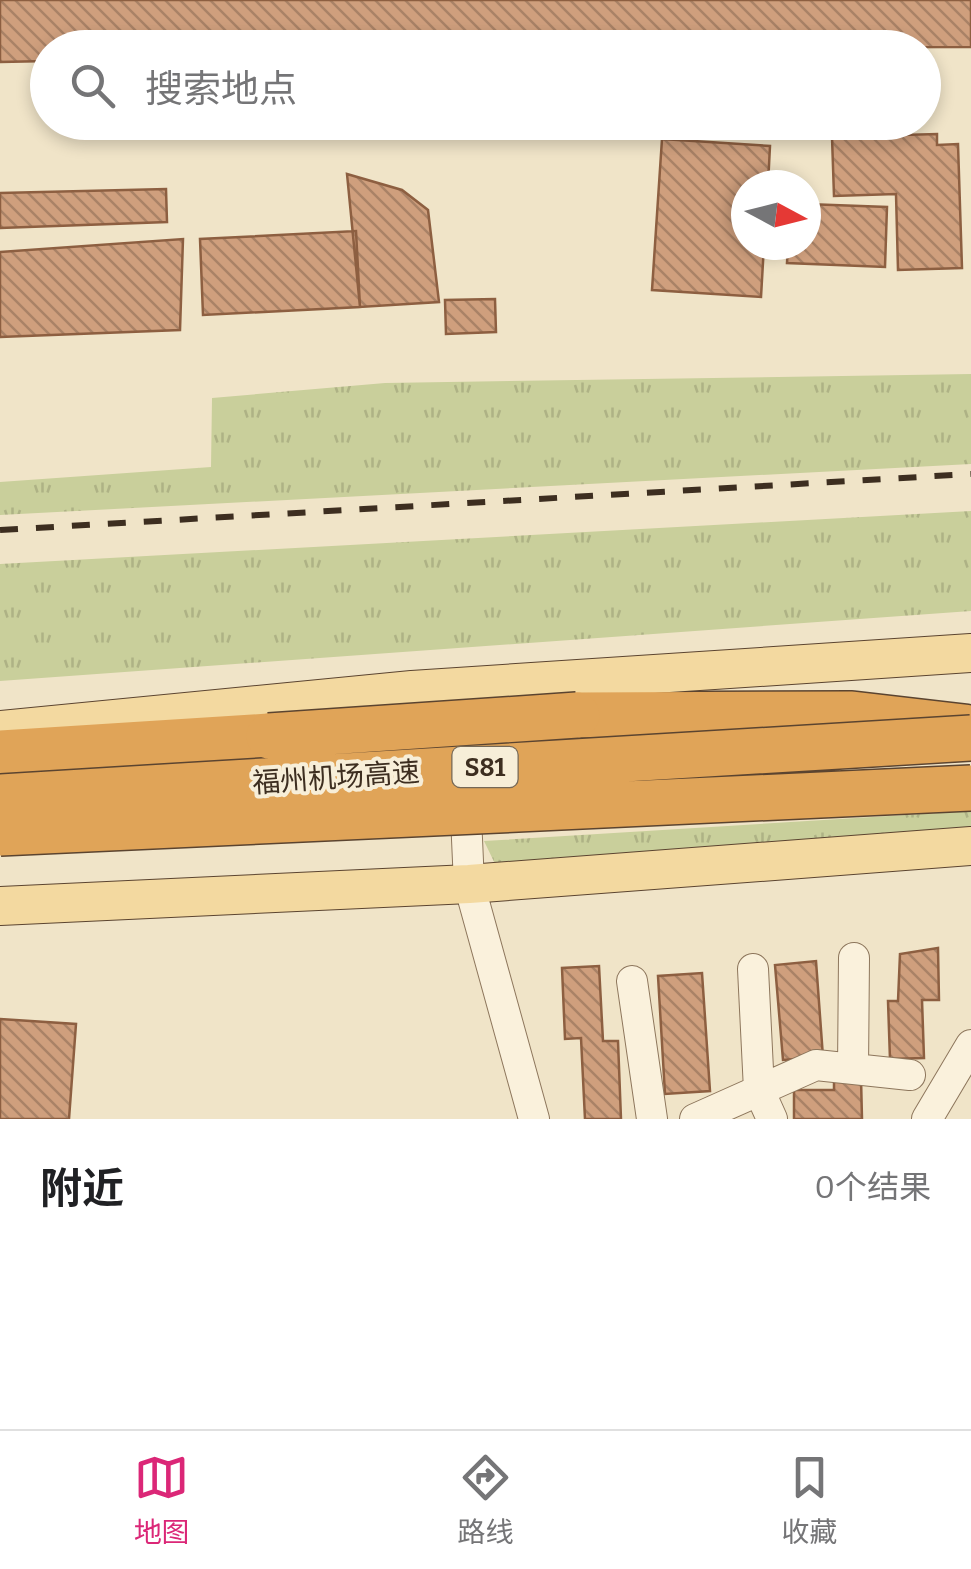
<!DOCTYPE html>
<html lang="zh">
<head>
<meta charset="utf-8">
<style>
  :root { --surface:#fff; --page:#f6f6f6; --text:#202124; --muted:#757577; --line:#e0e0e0; --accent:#db2777 }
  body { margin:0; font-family:Bitter,"Noto Sans SC",serif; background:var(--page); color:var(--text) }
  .compass { position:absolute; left:731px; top:170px; width:90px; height:90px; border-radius:50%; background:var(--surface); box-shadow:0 5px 15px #0003; rotate:97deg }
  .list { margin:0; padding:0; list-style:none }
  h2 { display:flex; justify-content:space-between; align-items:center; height:130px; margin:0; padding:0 40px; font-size:42px }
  h2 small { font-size:32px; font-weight:400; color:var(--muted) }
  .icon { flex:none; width:55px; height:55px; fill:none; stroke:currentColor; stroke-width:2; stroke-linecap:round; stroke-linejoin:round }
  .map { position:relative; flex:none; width:971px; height:1119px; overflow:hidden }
  .search { position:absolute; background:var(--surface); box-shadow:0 5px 15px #0003; left:30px; right:30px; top:30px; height:110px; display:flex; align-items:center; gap:25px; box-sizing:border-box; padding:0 35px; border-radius:55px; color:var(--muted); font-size:38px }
  .sheet { height:310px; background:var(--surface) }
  nav { display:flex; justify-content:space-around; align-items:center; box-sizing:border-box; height:140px; border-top:2px solid var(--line); background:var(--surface); font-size:28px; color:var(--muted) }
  nav a { display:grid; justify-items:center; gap:5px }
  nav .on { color:var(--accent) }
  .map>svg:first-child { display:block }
  .grass { fill:url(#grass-tufts) }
  .building { fill:url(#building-back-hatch); stroke:#8d5f41; stroke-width:2.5 }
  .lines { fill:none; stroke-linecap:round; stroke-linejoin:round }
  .minor-casing { stroke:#8d765c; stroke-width:32 }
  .major-casing { stroke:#5b4430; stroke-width:40 }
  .highway-casing { stroke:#5b4430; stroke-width:48 }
  .minor { stroke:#faf1dc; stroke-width:30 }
  .major { stroke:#f3d9a0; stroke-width:38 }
  .highway { stroke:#e0a458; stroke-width:45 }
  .rail { stroke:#3d2e20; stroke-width:6; stroke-dasharray:18 18; stroke-linecap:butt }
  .highway-bridge-casing { stroke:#5b4430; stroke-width:48; stroke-linecap:butt }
  .highway-bridge { stroke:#e0a458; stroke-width:45 }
  .labels { text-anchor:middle; stroke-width:8; stroke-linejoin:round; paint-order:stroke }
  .shield { fill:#f7eed8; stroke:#756857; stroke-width:2.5 }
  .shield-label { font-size:25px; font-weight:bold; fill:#3d2e20 }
  .street-label { font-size:28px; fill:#3d2e20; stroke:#f7eed8 }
</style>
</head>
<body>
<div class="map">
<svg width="971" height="1119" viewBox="0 0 971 1119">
  <defs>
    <pattern id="grass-tufts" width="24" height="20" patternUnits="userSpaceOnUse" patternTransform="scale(2.5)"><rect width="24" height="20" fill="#c9cf9b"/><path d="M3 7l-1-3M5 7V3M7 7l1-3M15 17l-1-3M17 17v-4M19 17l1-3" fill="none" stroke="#aeb285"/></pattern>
    <pattern id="building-back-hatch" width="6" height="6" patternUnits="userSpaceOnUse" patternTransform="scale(2.5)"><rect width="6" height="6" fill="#cf9f7d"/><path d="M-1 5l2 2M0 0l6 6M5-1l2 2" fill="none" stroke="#a98266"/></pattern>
  </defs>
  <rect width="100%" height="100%" fill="#f0e4c8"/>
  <path class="grass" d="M971,374V464L0,515V482L211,467L212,398L385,383Z
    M971,511V611L0,681V564Z
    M971,811V837L499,872L484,841Z"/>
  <path class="building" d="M0,0H971V47L48,48V61L0,62Z
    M937,134V145L958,144L962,268L898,270L896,194L834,196L832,137Z
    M662,139L770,146L768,185H746V245H764L761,297L652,290Z
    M347,174L402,190L428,210L439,302L360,307Z
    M166,189L167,222L0,228V193Z
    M806,204L887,207L885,267L787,263L788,245H806Z
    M356,231L360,307L203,315L200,239Z
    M183,239L180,330L0,337V252Z
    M495,299L496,332L446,334L445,300Z
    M938,948L939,1000H922L924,1058L890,1059L888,1001H898L900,954Z
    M816,961L823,1057L783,1060L775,965Z
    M599,966L603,1041H618L621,1119H585L581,1038L565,1039L562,968Z
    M702,973L710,1091L665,1094L658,976Z
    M0,1019L76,1024L69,1119H0Z
    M834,1078H861L862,1119H794V1090H834Z"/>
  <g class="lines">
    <defs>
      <path id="minor" d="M465,794L469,884L534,1119
        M753,969L759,1090L772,1119
        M632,981L652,1119
        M853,1069L854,958
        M695,1119L816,1065L910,1075
        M927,1119L971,1045"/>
      <path id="major" d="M0,730L412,690L971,653
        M0,906L469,884L971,846"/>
      <path id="highway" d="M577,715L852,714L964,727
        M0,753L269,736"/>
    </defs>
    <use href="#minor" class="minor-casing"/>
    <use href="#major" class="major-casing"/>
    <use href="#highway" class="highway-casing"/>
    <use href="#minor" class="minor"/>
    <use href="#major" class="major"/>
    <use href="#highway" class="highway"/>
    <path class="rail" d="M0,530L971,474"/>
    <defs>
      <path id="highway-bridge" d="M269,736L577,715
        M0,797L971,738
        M0,833L971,788"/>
    </defs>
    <use href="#highway-bridge" class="highway-bridge-casing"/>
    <use href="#highway-bridge" class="highway-bridge"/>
  </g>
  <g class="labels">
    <rect class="shield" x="452.5" y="747" width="65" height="40" rx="8"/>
    <g class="shield-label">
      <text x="485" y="776">S81</text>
    </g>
    <g class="street-label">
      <text transform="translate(336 777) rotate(-4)" y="10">福州机场高速</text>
    </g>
  </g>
</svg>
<svg class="compass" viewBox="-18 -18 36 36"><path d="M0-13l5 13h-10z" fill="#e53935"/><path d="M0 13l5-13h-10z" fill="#757577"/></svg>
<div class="search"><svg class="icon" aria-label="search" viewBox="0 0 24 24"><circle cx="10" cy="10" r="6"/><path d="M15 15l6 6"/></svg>搜索地点</div>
</div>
<section class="sheet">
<h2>附近<small>0个结果</small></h2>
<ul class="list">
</ul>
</section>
<nav>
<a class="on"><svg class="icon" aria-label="map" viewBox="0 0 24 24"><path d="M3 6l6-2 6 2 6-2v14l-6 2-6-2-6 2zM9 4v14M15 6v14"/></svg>地图</a>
<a><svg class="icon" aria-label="directions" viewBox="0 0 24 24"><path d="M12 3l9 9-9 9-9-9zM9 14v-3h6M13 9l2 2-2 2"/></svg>路线</a>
<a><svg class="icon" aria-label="saved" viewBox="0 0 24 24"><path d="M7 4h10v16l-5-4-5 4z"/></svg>收藏</a>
</nav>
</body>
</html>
